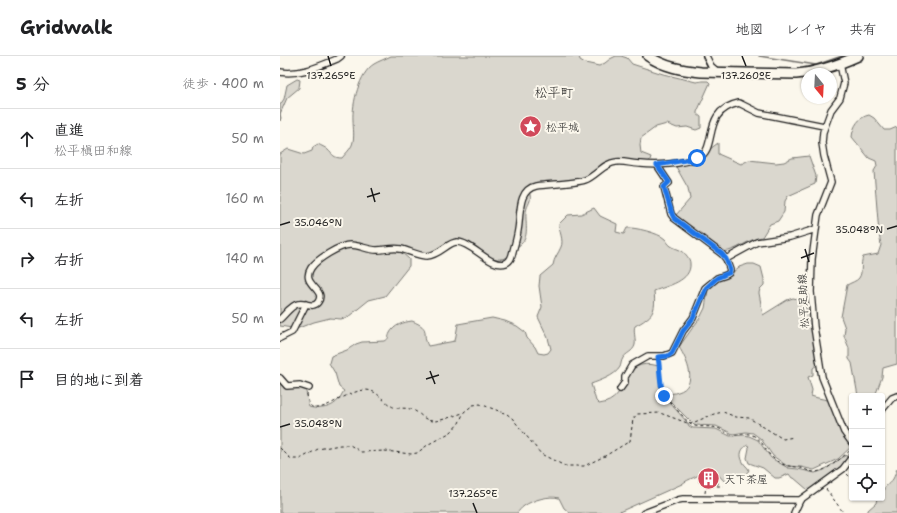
<!DOCTYPE html>
<html lang="ja">
<head>
<meta charset="utf-8">
<style>
  :root { --surface:#fff; --page:#f6f6f6; --text:#202124; --muted:#757577; --line:#e0e0e0 }
  body { margin:0; font-family:"Shantell Sans","Klee One",sans-serif; background:var(--page); color:var(--text) }
  .controls { position:absolute; right:12px; bottom:12px; display:grid; overflow:hidden; border-radius:4px; box-shadow:0 1px 3px #0004 }
  .controls button { width:36px; height:36px; display:grid; place-items:center; padding:0; border:0; border-bottom:1px solid var(--line); background:var(--surface); color:var(--text); font:20px sans-serif }
  .compass { position:absolute; left:521px; top:12px; width:36px; height:36px; border-radius:50%; background:var(--surface); box-shadow:0 1px 3px #0004; rotate:162deg }
  .stop { position:absolute; width:12px; height:12px; margin:-9px; border:3px solid #1a73e8; border-radius:50%; background:#fff }
  .stop.end { background:#1a73e8; border-color:#fff; box-shadow:0 1px 4px #0008 }
  .list { margin:0; padding:0; list-style:none }
  h2 { display:flex; justify-content:space-between; align-items:center; height:52px; margin:0; padding:0 16px; font-size:17px }
  h2 small { font-size:13px; font-weight:400; color:var(--muted) }
  .list li { display:grid; grid-template-columns:26px 1fr auto; gap:12px; align-items:center; box-sizing:border-box; height:60px; padding:0 16px; border-top:1px solid var(--line) }
  .list b { display:block; font-size:15px; white-space:nowrap }
  .list p { margin:0; font-size:13px; white-space:nowrap; color:var(--muted) }
  .list em { font-size:13px; font-style:normal; color:var(--muted) }
  .icon { flex:none; width:22px; height:22px; fill:none; stroke:currentColor; stroke-width:2; stroke-linecap:round; stroke-linejoin:round }
  .map { position:relative; flex:none; width:617px; height:457px; overflow:hidden }
  header { display:flex; align-items:center; gap:24px; box-sizing:border-box; height:56px; padding:0 20px; background:var(--surface); border-bottom:1px solid var(--line) }
  header strong { font-size:19px }
  nav { display:flex; gap:22px; margin-inline-start:auto; font-size:14px }
  main { display:flex }
  aside { flex:1; background:var(--surface) }
  .map>svg:first-child { display:block }
  .green { fill:#dad7ce; stroke:#7b7a75 }
  .lines { fill:none; stroke-linecap:round; stroke-linejoin:round }
  .stream { stroke:#74726e; stroke-width:1.5 }
  .building { fill:#c3c0b8; stroke:#1c1c1c }
  .minor-casing { stroke:#1c1c1c; stroke-width:8 }
  .trunk-casing { stroke:#1c1c1c; stroke-width:12 }
  .path { stroke:#1c1c1c; stroke-width:1; stroke-dasharray:3 3; stroke-linecap:butt }
  .minor { stroke:#fbf7ec; stroke-width:5.5 }
  .trunk { stroke:#fbf7ec; stroke-width:9 }
  .route { stroke:#1a73e8; stroke-width:5 }
  .ticks { fill:none; stroke:#1c1c1c; stroke-width:1.5 }
  .labels { text-anchor:middle; stroke-width:4; stroke-linejoin:round; paint-order:stroke }
  .poi-label { font-size:11px; fill:#1c1c1c; stroke:#fbf7ec; text-anchor:start }
  .street-label { font-size:11px; fill:#1c1c1c; stroke:#fbf7ec }
  .quarter-label { font-size:13px; fill:#1c1c1c; stroke:#fbf7ec }
  .ticks-label { font-size:10px; text-anchor:middle; fill:#1c1c1c; stroke:#fbf7ec; stroke-width:4; stroke-linejoin:round; paint-order:stroke }
</style>
</head>
<body>
<header>
<strong>Gridwalk</strong>
<nav><a>地図</a><a>レイヤ</a><a>共有</a></nav>
</header>
<main>
<aside>
<h2>5 分<small>徒歩 · 400 m</small></h2>
<ul class="list">
<li><svg class="icon" aria-label="ahead" viewBox="0 0 24 24"><path d="M12 20V5M6 11l6-6 6 6"/></svg><div><b>直進</b><p>松平槇田和線</p></div><em>50 m</em></li>
<li><svg class="icon" aria-label="left" viewBox="0 0 24 24"><path d="M17 20v-9H6M10 6l-5 5 5 5"/></svg><div><b>左折</b></div><em>160 m</em></li>
<li><svg class="icon" aria-label="right" viewBox="0 0 24 24"><path d="M7 20v-9h11M14 6l5 5-5 5"/></svg><div><b>右折</b></div><em>140 m</em></li>
<li><svg class="icon" aria-label="left" viewBox="0 0 24 24"><path d="M17 20v-9H6M10 6l-5 5 5 5"/></svg><div><b>左折</b></div><em>50 m</em></li>
<li><svg class="icon" aria-label="arrive" viewBox="0 0 24 24"><path d="M6 21V4h12l-3 4 3 4H6"/></svg><div><b>目的地に到着</b></div></li>
</ul>
</aside>
<div class="map">
<svg width="617" height="457" viewBox="0 0 617 457">
  <rect width="100%" height="100%" fill="#fbf7ec"/>
  <filter id="ink" filterUnits="userSpaceOnUse"><feTurbulence type="fractalNoise" baseFrequency=".025" numOctaves="2"/><feDisplacementMap in="SourceGraphic" scale="8" xChannelSelector="R" yChannelSelector="G"/><feConvolveMatrix kernelMatrix="1 2 1 2 8 2 1 2 1" color-interpolation-filters="sRGB"/></filter>
  <g filter="url(#ink)">
    <path class="green" d="M111,0H299L300,4L305,7L319,10L325,7L330,3L336,0H341L347,2L352,8L383,18L416,26L422,25H428L430,27L417,56V58L421,61V72L416,74L407,71L397,72L387,68L376,71L361,82L360,89L361,97L371,101L369,107C360,107 353,103 345,104L304,122L255,128L245,135L230,200C210,211 198,190 180,184L171,186L155,197L145,198L65,189L28,214L39,241L33,247L23,246L0,261V98L8,93L24,98L32,95L33,91L38,88C41,90 45,91 48,94C53,99 54,102 62,102C65,98 70,94 72,89C75,81 73,73 73,64C72,48 79,17 94,8C99,5 105,3 111,0Z
      M17,23L20,24L19,32L7,42L0,58L1,62L0,65V49L4,43L7,29Z
      M589,59L594,62L604,74H610L617,71V308L603,312L602,321L595,340H578L572,307L569,303V292L564,280L565,272L561,261L567,229C570,227 577,225 579,222C583,216 580,208 583,201L598,198L601,189L599,178L594,115L597,110L596,105L589,102L572,81C573,70 579,61 589,59Z
      M438,87V98L461,108L469,104L496,107L504,106L512,102L529,100L536,120L535,128L508,140L505,145L504,156L498,165L490,168L482,181C468,183 457,195 443,196L399,164L396,159L410,143L408,132L395,109L418,103L430,93Z
      M249,135C253,146 247,147 246,156C245,168 251,185 236,191L243,148Z
      M314,152L320,160L337,168L336,176L344,178L347,172C354,171 379,177 385,183C387,185 388,188 391,190C394,192 398,193 402,195C406,198 410,203 410,207C412,225 387,230 374,235C375,246 376,257 366,263C363,266 358,268 355,270C353,274 356,283 355,289C353,296 346,297 343,302C341,305 341,309 340,311C335,320 319,325 311,328L316,345L319,348C353,344 337,299 379,310L380,336L407,366L409,370L413,372L436,373L450,380L464,379L469,380L478,384L491,402L508,412L518,413L535,417L544,414L566,399L567,402L562,409L530,434H528L514,422H512L509,418L499,422H495L483,412L469,407L467,402L469,392L468,389C461,392 459,399 463,406C464,409 468,411 469,414C466,420 460,419 454,419L451,425L445,426L435,415H424C419,421 409,422 402,428L337,457H290L284,452L279,442C270,439 252,444 244,450C241,452 239,455 237,457H0V324L7,331L24,332C28,338 27,345 29,351C39,354 53,352 59,343C61,341 62,337 64,335L59,331L55,317L49,307L51,300L67,294L76,288L82,286L105,285C109,283 108,281 110,277C114,269 124,266 132,265C152,273 141,276 148,290L175,285L178,268L212,262L225,265L237,270L245,276L247,282L255,291L258,297L264,298L268,297L271,293L268,282L258,261L262,251L259,230L260,220L273,209C274,202 278,198 281,191C284,184 279,176 279,168L288,159L301,158Z
      M65,191L121,196L129,203V210L105,240L89,244L68,261L61,263L50,262L34,266L16,273L25,254L36,249L40,243C38,238 33,232 31,227C25,209 53,197 65,191Z
      M468,208H474L481,211L484,223V229L480,233L479,237L483,259L507,244L513,242L518,243L531,258L537,309L533,312V319L528,321L532,334L531,340C539,343 547,343 554,346L565,369L572,390L558,403L534,414L521,411L507,410L493,400L481,383L473,377L466,376L453,378L436,370L414,369L384,339L383,335C388,338 393,338 398,336C419,330 407,304 399,291L411,274L420,262L425,252L428,234L439,222L452,217L459,211Z
      M22,249L12,272L0,270V265L15,251Z
      M617,413V457H588V454L596,447L597,442H602C602,430 608,430 613,423C615,420 615,416 617,413Z"/>
    <g class="lines">
      <path class="stream" d="M479,0L536,9L562,0"/>
    </g>
    <path class="building" d="M432,417L433,420H437L438,428L419,426L420,421L425,420V418Z"/>
    <g class="lines">
      <defs>
        <path id="minor" d="M426,0L431,10L439,17
          M560,8L564,27L560,42L551,54L543,76L542,87L544,100L551,126L538,159L532,203L531,236L534,271L542,321L564,376L572,387
          M0,16C20,19 38,11 57,3L61,0
          M446,203L477,186L510,181L536,173
          M0,263C5,259 11,249 18,248C25,246 33,253 38,246C47,233 20,229 31,212C37,203 60,189 70,189C79,189 88,194 97,194C105,194 113,191 121,193C130,195 138,200 147,200C160,199 168,186 177,186C192,186 211,213 226,207C231,205 232,200 233,195C235,188 237,181 238,174C241,159 237,134 256,130C269,128 293,128 305,124C316,120 324,107 336,106C344,105 353,108 361,108C377,110 402,108 418,102C439,93 420,55 459,47L479,57L544,70
          M0,282L12,276L26,248
          M0,322L7,330L20,329L29,332
          M340,333L345,326V321L352,309L368,300H384L392,297L403,275L413,262L425,232L437,222L446,219L449,217L450,214L446,203L442,198L394,162L391,158L384,131L389,127L377,109
          M602,354L612,342L617,340
          M364,457L398,444L403,443L520,444
          M514,457L520,444L563,413L572,401"/>
        <path id="trunk" d="M368,0C384,11 402,14 421,16L516,18C539,16 558,9 578,0"/>
      </defs>
      <use href="#minor" class="minor-casing"/>
      <use href="#trunk" class="trunk-casing"/>
      <path class="path" d="M379,306L381,336L410,368C419,373 428,369 437,372C443,373 447,379 454,379C460,379 465,376 472,379C483,383 484,394 492,401C500,409 507,410 517,411C523,412 529,416 535,416C548,415 562,401 572,393
        M27,338C28,344 29,352 36,352C47,353 68,335 85,334C97,334 101,343 110,349C116,354 123,351 130,353C138,355 141,361 148,364C156,368 175,359 183,357
        M0,392L10,402L13,403H20L38,393L60,389H70L81,396L105,395L131,398L137,397L149,388L171,376L179,367L184,356L193,349L200,348L227,358L232,362L261,398L285,410H304L325,400L350,385L353,363L357,358L380,357L410,368L434,358L443,356L456,361L469,362L503,383L514,381
        M567,418L572,423
        M546,433L563,456
        M425,437L426,430H443"/>
      <use href="#minor" class="minor"/>
      <use href="#trunk" class="trunk"/>
    </g>
  </g>
  <g class="lines" filter="url(#ink)">
    <path class="route" d="M384,340C380,333 380,311 378,301L388,300L392,297L403,275L413,262L426,232L437,222L446,218L449,217L450,214L446,203L442,198L394,162L392,158L384,131L389,126L377,109L417,102"/>
  </g>
  <path class="ticks" d="M48,0L51,10M462,0L466,10M91,132L95,146M87,141L100,137M0,169L10,166M607,173L617,170M525,193L529,206M521,202L534,197M150,315L155,328M146,323L159,319M0,371L10,368M193,447L197,457"/>
  <defs>
    <symbol id="sight-disc" viewBox="-11 -11 22 22"><circle r="9.5" fill="#d1495b" stroke="#fbf7ec"/><path d="M0-6L1.8-2.2L6-1.7L2.9 1.2L3.7 5.4L0 3.3L-3.7 5.4L-2.9 1.2L-6-1.7L-1.8-2.2Z" fill="#fff"/></symbol>
    <symbol id="building-disc" viewBox="-11 -11 22 22"><circle r="9.5" fill="#d1495b" stroke="#fbf7ec"/><path d="M-4-6H4V6H1V3H-1V6H-4ZM-2.5-4.3h1.7v1.8h-1.7ZM.8-4.3h1.7v1.8H.8ZM-2.5-1h1.7V.8h-1.7ZM.8-1h1.7V.8H.8Z" fill="#fff"/></symbol>
  </defs>
  <g fill-rule="evenodd">
    <use href="#sight-disc" x="238" y="58" width="25" height="25"/>
    <use href="#building-disc" x="416" y="410" width="25" height="25"/>
  </g>
  <g class="labels">
    <g class="poi-label">
      <text x="266" y="75">松平城</text>
      <text x="444" y="427">天下茶屋</text>
    </g>
    <g class="street-label">
      <text transform="translate(523 245) rotate(-93)" y="4">松平足助線</text>
    </g>
    <g class="quarter-label">
      <text x="274" y="41">松平町</text>
    </g>
  </g>
  <g class="ticks-label">
    <text x="51" y="23">137.265°E</text>
    <text x="466" y="23">137.260°E</text>
    <text x="38" y="170">35.046°N</text>
    <text x="579" y="177">35.048°N</text>
    <text x="38" y="371">35.048°N</text>
    <text x="193" y="441">137.265°E</text>
  </g>
</svg>
<div class="controls">
<button>+</button>
<button>−</button>
<button><svg class="icon" aria-label="locate" viewBox="0 0 24 24"><circle cx="12" cy="12" r="6"/><path d="M12 2v4M12 18v4M2 12h4M18 12h4"/></svg></button>
</div>
<svg class="compass" viewBox="-18 -18 36 36"><path d="M0-13l5 13h-10z" fill="#e53935"/><path d="M0 13l5-13h-10z" fill="#757577"/></svg>
<div class="stop" style="left:417px;top:102px"></div>
<div class="stop end" style="left:384px;top:340px"></div>
</div>
</main>
</body>
</html>
